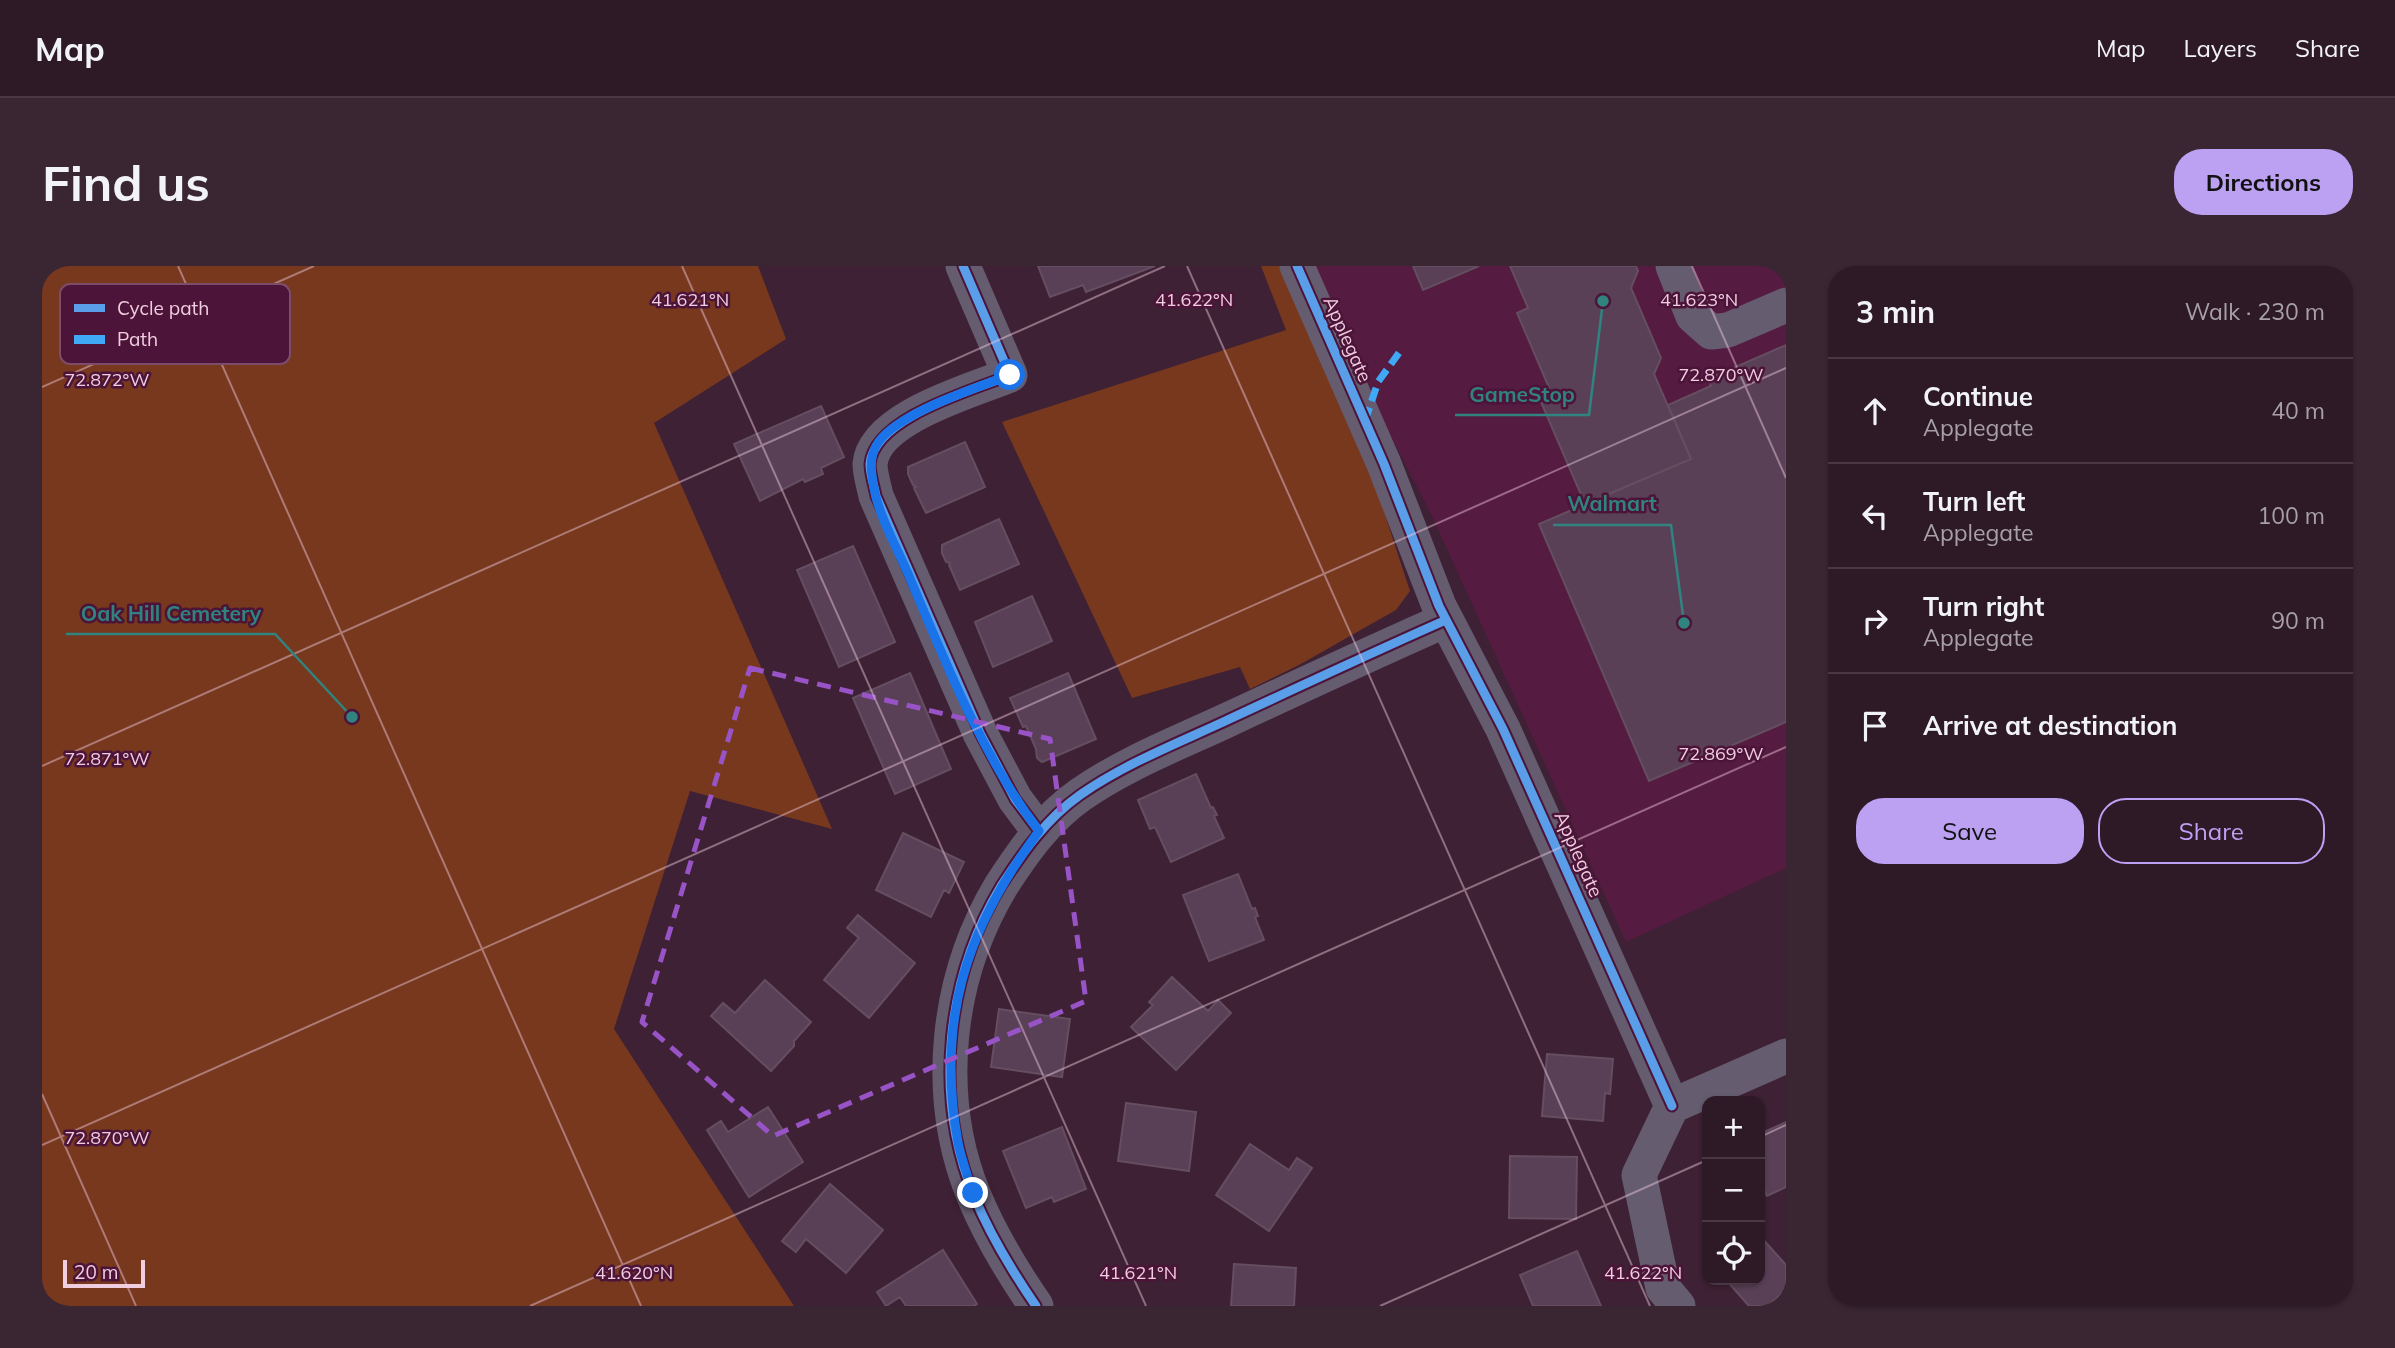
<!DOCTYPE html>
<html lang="en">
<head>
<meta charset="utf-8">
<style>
  :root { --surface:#2e1927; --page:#3a2633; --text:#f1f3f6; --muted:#a7a0a7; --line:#493844; --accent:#bca0f2 }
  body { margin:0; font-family:Mulish,sans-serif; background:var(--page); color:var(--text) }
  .controls { position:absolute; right:21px; bottom:21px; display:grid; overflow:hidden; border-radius:14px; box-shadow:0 2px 5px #0004 }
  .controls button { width:63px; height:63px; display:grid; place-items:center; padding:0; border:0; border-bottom:2px solid var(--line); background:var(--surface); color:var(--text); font:35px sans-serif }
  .scale { position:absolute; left:21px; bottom:18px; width:82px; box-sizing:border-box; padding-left:7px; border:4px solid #f1cde0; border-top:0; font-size:19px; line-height:24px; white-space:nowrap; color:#f1cde0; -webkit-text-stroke:5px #4b1438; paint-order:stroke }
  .stop { position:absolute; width:21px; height:21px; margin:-16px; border:5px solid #1a73e8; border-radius:50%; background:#fff }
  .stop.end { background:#1a73e8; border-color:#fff; box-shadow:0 2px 7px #0008 }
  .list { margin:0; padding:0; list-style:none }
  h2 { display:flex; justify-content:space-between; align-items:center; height:91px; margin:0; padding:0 28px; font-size:30px }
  h2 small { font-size:23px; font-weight:400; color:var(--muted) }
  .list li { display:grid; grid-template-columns:46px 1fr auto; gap:21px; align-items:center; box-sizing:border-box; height:105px; padding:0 28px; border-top:2px solid var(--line) }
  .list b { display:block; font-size:26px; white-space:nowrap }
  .list p { margin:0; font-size:23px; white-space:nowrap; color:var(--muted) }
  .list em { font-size:23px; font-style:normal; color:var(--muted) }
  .actions { display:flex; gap:14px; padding:21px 28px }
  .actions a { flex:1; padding:16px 0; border:2px solid var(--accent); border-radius:28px; text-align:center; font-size:24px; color:var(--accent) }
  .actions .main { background:var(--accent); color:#111 }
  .icon { flex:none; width:38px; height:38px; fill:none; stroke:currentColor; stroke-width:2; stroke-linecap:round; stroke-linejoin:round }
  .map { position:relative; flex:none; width:1744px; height:1040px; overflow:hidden; border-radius:28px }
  header { display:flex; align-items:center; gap:42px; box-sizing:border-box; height:98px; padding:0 35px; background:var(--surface); border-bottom:2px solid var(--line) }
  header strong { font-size:33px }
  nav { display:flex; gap:38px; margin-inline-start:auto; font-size:24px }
  .intro { display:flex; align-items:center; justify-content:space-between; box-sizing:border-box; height:168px; padding:0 42px }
  h1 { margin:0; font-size:49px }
  .button { padding:18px 32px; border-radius:28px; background:var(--accent); color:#111; font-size:24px; font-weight:700 }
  main { display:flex; gap:42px; padding:0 42px }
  aside { flex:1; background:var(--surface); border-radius:28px; box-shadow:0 2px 5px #0004 }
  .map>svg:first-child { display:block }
  .built { fill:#551b40 }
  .green { fill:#77381e }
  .building { fill:#5a4057; stroke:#644e60; stroke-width:2 }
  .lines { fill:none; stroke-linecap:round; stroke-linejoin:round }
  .minor { stroke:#655c70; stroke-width:35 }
  .quiet { stroke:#3fa9f5; stroke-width:7; stroke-dasharray:14 7; stroke-linecap:butt }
  .cycleway-casing { stroke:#4b1438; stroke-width:13 }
  .cycleway { stroke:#5a9eea; stroke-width:9 }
  .route { stroke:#1a73e8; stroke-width:9 }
  .marked { fill:none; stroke:#9854c7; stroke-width:5; stroke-dasharray:14 9; stroke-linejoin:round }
  .ticks { fill:none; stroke:#f1cde0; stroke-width:2; stroke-opacity:0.45 }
  .labels { text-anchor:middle; stroke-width:5; stroke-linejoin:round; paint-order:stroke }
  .street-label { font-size:19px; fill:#f1cde0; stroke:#4b1438 }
  .key { fill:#4b1438; stroke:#7d4c6a; stroke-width:2 }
  .key-label { font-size:19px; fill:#f1cde0 }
  .ticks-label { font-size:18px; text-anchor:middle; fill:#f1cde0; stroke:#4b1438; stroke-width:5; stroke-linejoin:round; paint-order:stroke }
  .leader { fill:none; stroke:#31837f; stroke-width:2.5 }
  .callout-dot { fill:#31837f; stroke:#4b1438; stroke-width:2.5 }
  .callout-label { font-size:21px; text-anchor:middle; font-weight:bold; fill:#31837f; stroke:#4b1438; stroke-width:5; stroke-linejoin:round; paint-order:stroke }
</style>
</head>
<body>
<header>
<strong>Map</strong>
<nav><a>Map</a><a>Layers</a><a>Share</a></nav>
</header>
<div class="intro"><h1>Find us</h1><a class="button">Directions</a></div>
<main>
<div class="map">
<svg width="1744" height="1040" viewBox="0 0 1744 1040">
  <rect width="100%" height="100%" fill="#3e2134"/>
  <path class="built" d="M1268,0H1744V602L1584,676L1389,248L1293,62Z"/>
  <path class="green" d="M0,0H716L744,73L612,157L790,563L648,525L572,763L752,1040H0Z
    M1219,0H1244L1325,194L1368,325L1354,344L1257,399L1208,423L1198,401L1090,432L960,156L1244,64Z"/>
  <path class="building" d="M996,0H1113L1044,26L1041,19L1008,31Z
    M1371,0H1437L1381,24Z
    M1468,0H1594L1596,5L1589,22L1619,92L1612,108L1649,193L1543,238L1499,136L1511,131L1475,47L1486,42Z
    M1744,79V456L1607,515L1497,258L1649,193L1626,139L1669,120L1666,113Z
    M779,140L802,191L779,202L781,208L763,216L761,213L718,235L692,178Z
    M923,176L943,221L884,247L872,222L874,221L871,219L866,208V201Z
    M957,253L977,298L918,324L907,299L908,297L904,296L900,287V279Z
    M811,280L853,376L797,401L755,304Z
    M990,330L1010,375L951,401L933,356Z
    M868,407L909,503L853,528L811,432Z
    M1026,407L1054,473L1000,496L995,492L994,483L984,460L981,461L968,432Z
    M1154,508L1169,542L1171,541L1175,549L1172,550L1182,572L1129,596L1113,561L1108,563L1096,534Z
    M861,567L922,596L907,627L902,624L889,651L834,624Z
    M1196,608L1210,643L1213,642L1216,650L1213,651L1222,674L1167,695L1141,629Z
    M816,649L873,697L827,752L782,714L817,672L805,662Z
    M1130,711L1166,745L1176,734L1189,747L1134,804L1089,761L1111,739L1107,736Z
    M723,714L769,756L752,775V780L729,805L669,750L681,737L693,747Z
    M957,743L1028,753L1020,811L949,801Z
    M1505,788L1571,793L1568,828L1563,827L1561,855L1500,850Z
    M1084,837L1154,846L1147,905L1076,895Z
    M726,841L761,896L707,931L665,864L679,855L686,866Z
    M1744,856V921L1725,930L1718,915V868Z
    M1020,861L1044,923L1012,936L1010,931L984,942L961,885Z
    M1208,878L1247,904L1255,892L1270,902L1227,965L1174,929Z
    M1468,890L1535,891L1534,953L1467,952Z
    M788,918L841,964L804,1007L764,973L754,986L740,975Z
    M1718,970L1744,999V1024L1726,1040H1707L1684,1014H1718Z
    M901,984L935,1038L932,1040H864L858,1031L844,1040L835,1026Z
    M1535,985L1559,1040H1491L1478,1009Z
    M1192,998L1254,1002L1252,1040H1189Z"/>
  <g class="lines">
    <path class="minor" d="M921,0L968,109C932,124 832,151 828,198C828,208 832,220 834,230L938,467L973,533L997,565
      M1255,0L1342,198L1397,340L1461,463L1630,840
      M1631,0L1651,50L1669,66L1686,64L1744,39
      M994,1040C970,1005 948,969 932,930C891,830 904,712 959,620C981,586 1004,553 1038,529C1081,499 1131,479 1179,457C1254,422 1329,387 1404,354
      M1636,1040L1621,1022L1597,909L1630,840L1744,790"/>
    <path class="quiet" d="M1323,155L1336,116L1359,84"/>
    <defs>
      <path id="cycleway" d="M921,0L968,109C932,124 832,151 828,198C828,208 832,220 834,230L938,467L973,533L997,565
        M1255,0L1342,198L1397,340L1461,463L1630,840
        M994,1040C970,1005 948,969 932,930C891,830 904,712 959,620C981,586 1004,553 1038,529C1081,499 1131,479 1179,457C1254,422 1329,387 1404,354"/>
    </defs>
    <use href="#cycleway" class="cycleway-casing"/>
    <use href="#cycleway" class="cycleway"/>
  </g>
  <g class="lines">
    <path class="route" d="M931,927C926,910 919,893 916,876C894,754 924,663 997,565C941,492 903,395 867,310C857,286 838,252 833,227C830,211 826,195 834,180C851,148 935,122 968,109"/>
  </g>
  <path class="marked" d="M708,402L1008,473L1044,735L731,870L600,756Z"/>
  <path class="ticks" d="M136,0L599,1040M640,0L1104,1040M1145,0L1608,1040M1650,0L1744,212M0,121L272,0M0,500L1123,0M0,828L94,1040M1718,871L1744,859M0,879L1744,102M488,1040L1744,481M1338,1040L1665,894"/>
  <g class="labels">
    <g class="street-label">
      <text transform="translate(1306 73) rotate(66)" y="7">Applegate</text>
      <text transform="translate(1537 588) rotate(66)" y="7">Applegate</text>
    </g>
  </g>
  <rect x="18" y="18" width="230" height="80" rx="10" class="key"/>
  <rect x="32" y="38" width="31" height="8" fill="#5a9eea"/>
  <rect x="32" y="69" width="31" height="9" fill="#3fa9f5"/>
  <g class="key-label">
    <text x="75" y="49">Cycle path</text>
    <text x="75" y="80">Path</text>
  </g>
  <g class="ticks-label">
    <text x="648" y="40">41.621°N</text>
    <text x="1657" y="40">41.623°N</text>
    <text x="1152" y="40">41.622°N</text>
    <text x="1679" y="115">72.870°W</text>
    <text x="65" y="120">72.872°W</text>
    <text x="1679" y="494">72.869°W</text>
    <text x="65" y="499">72.871°W</text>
    <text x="65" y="878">72.870°W</text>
    <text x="592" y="1013">41.620°N</text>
    <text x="1096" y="1013">41.621°N</text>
    <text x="1601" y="1013">41.622°N</text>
  </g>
  <path class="leader" d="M1561 35L1547 149H1413M1642 357L1629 259H1511M310 451L233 368H24"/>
  <g class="callout-dot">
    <circle cx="1561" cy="35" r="7"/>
    <circle cx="1642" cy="357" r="7"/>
    <circle cx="310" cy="451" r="7"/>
  </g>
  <g class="callout-label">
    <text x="1480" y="136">GameStop</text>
    <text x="1570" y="245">Walmart</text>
    <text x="129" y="355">Oak Hill Cemetery</text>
  </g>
</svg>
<div class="controls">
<button>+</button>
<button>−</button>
<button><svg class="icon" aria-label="locate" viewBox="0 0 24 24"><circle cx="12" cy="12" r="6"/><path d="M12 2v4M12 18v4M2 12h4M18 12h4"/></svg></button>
</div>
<div class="scale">20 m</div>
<div class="stop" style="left:968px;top:109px"></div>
<div class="stop end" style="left:931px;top:927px"></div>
</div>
<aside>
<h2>3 min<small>Walk · 230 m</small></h2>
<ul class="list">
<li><svg class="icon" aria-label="ahead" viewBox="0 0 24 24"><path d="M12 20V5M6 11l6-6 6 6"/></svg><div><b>Continue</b><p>Applegate</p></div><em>40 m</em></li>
<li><svg class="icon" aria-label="left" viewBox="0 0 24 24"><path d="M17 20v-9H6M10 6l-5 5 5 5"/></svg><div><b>Turn left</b><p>Applegate</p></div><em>100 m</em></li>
<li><svg class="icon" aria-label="right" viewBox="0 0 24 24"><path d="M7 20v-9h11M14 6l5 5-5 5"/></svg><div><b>Turn right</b><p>Applegate</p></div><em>90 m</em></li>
<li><svg class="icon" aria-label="arrive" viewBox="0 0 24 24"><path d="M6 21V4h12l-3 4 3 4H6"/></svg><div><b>Arrive at destination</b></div></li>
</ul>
<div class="actions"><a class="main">Save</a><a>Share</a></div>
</aside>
</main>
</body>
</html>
